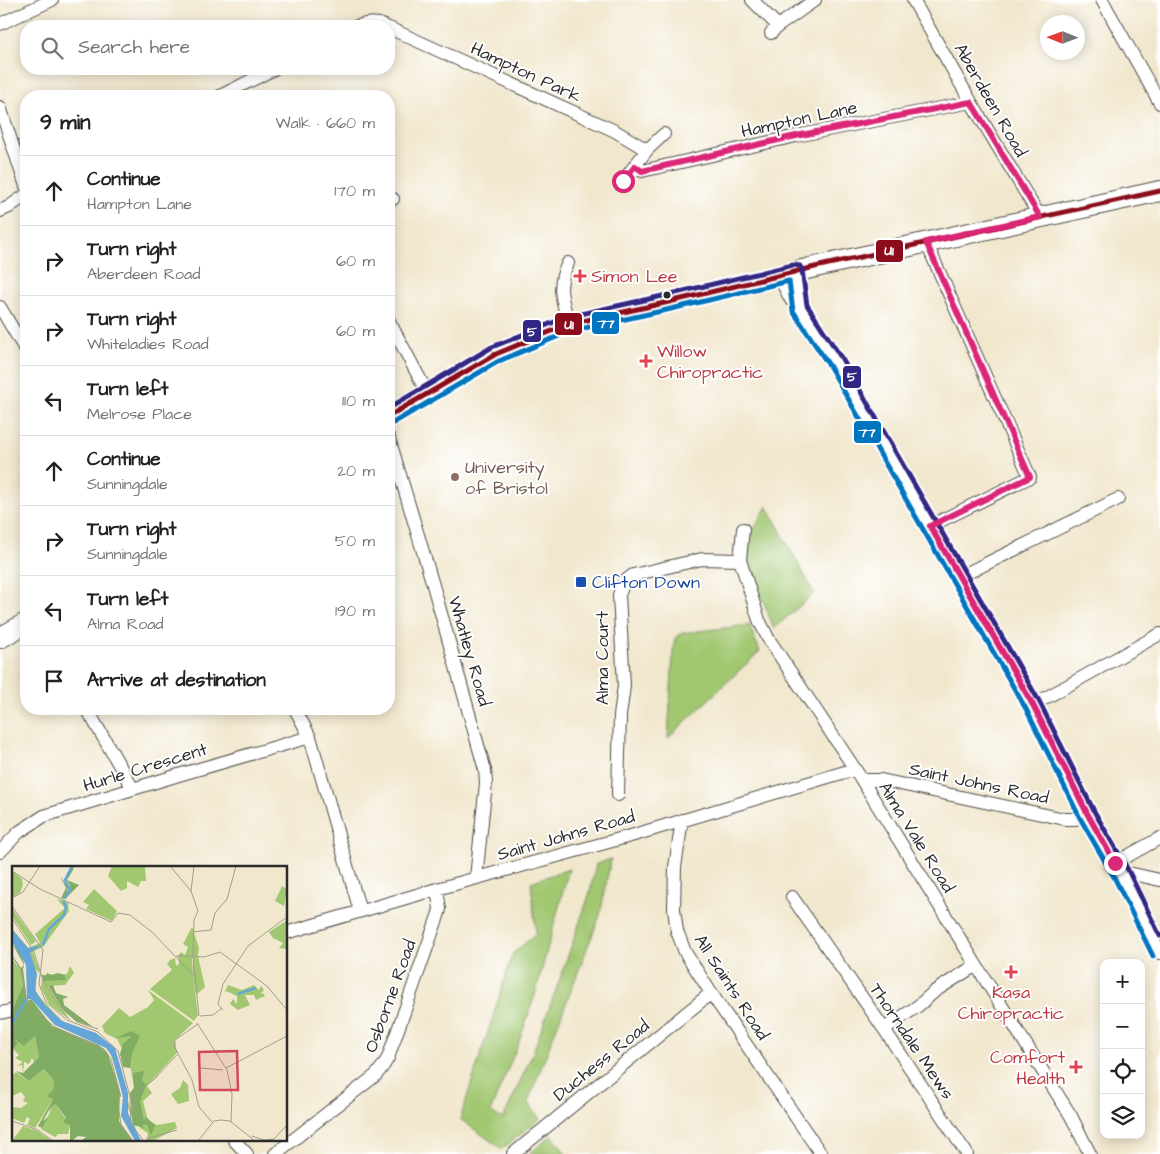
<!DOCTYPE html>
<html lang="en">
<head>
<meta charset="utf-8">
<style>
  :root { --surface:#fff; --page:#f2f2f2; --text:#202124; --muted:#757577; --line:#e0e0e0 }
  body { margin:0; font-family:"Architects Daughter",sans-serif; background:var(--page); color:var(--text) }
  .controls { position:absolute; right:15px; bottom:15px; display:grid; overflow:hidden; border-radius:10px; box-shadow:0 2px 12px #0003 }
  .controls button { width:45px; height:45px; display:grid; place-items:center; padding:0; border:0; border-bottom:1px solid var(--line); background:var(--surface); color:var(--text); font:25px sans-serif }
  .compass { position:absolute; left:1040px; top:15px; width:45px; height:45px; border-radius:50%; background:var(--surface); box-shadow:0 2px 12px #0003; rotate:271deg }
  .stop { position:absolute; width:15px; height:15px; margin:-11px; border:4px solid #db2777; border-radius:50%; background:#fff }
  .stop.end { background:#db2777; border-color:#fff; box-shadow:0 1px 5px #0008 }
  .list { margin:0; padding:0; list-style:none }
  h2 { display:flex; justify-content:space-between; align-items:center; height:65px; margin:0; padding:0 20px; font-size:21px }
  h2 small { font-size:16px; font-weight:400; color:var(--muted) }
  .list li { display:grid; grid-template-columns:32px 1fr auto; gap:15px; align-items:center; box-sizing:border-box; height:70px; padding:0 20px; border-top:1px solid var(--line) }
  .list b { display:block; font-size:19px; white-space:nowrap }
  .list p { margin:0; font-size:16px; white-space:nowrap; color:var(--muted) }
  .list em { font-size:16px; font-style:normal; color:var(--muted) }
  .icon { flex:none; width:28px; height:28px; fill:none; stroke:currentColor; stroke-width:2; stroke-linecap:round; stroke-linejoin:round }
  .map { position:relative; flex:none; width:1160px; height:1154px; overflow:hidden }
  .search { position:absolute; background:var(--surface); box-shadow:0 2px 12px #0003; left:20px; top:20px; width:375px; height:55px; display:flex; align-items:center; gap:12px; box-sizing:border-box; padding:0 18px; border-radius:20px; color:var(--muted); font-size:19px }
  .panel { position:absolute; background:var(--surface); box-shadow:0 2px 12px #0003; left:20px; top:90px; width:375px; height:625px; border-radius:20px }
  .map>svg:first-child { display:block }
  .green { fill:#a1c771; stroke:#66794e }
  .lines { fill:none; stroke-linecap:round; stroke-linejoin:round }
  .minor-casing { stroke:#494743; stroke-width:14 }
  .primary-casing { stroke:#494743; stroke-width:22 }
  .minor { stroke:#fff; stroke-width:12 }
  .primary { stroke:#fff; stroke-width:20 }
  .bus-1-casing { stroke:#fff; stroke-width:9 }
  .bus-2-casing { stroke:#fff; stroke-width:9 }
  .bus-3-casing { stroke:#fff; stroke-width:9 }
  .bus-1 { stroke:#8b0d1b; stroke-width:5 }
  .bus-2 { stroke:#0075bf; stroke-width:5 }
  .bus-3 { stroke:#312783; stroke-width:5 }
  .route { stroke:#db2777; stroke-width:6 }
  .health-dot { fill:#e0444e; stroke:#fff; stroke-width:2 }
  .bus-dot { fill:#2b2b2b; stroke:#fff; stroke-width:2 }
  .education-dot { fill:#8d6e63; stroke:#fff; stroke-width:2 }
  .transit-dot { fill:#1a4fb4; stroke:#fff; stroke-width:2 }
  .labels { text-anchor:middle; stroke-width:4; stroke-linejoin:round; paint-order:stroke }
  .street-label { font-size:18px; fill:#2b2b2b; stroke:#fff }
  .health-label { font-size:18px; fill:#be3a42; stroke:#fff; text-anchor:start }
  .education-label { font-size:18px; fill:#785e54; stroke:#fff; text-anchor:start }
  .transit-label { font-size:18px; fill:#164399; stroke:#fff; text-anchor:start }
  .inset-river { fill:none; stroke:#64a6d8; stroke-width:2.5 }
  .inset-road { fill:none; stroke:#a29c8c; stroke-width:1 }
  .view { fill:#d1495b; fill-opacity:0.15; stroke:#d1495b; stroke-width:2.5 }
  .inset-edge { fill:none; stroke:#2b2b2b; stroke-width:2.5 }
  .line-badge { stroke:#fff; stroke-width:2 }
  .badge-label { font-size:14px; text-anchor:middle; font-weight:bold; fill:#fff }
</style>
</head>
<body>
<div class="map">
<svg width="1160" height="1154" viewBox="0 0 1160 1154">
  <rect width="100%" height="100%" fill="#fff"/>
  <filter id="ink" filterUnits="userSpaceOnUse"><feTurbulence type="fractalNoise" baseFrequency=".02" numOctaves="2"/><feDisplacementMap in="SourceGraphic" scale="10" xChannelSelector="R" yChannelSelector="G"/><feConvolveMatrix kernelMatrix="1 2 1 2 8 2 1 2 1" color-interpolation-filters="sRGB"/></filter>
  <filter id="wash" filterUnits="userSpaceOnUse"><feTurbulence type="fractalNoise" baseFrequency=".0096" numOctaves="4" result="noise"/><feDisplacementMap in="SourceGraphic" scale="20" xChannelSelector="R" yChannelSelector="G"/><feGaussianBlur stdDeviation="1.12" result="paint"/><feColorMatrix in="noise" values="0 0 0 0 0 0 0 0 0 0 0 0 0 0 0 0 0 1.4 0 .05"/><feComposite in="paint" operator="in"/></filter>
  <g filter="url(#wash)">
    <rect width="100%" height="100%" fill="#f1e7cd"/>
    <path class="green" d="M767,506L814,593L774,629L749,564L748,540Z
      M749,625L760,651L668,738L673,652L675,638L682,633Z
      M611,859L600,915L528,1102L540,1119L502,1149L460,1119L513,953L536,934L531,882L569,869L535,995L519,1042L490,1112L503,1119L532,1055L562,973L589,895L596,864Z
      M552,1135L566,1154H529Z"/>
  </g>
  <g filter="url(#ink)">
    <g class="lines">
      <defs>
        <path id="minor" d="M752,0L778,26
          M913,0L971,102L1040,217
          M1102,0L1160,103
          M0,24L52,0
          M357,26C367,23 375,22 385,26
          M389,28L615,131L647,150
          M771,33L778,26L815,0
          M220,96L274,69
          M0,107L26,186
          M635,166L642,171L796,136L971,102
          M623,181L647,150L664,134
          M389,201L393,199
          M0,211L9,207L26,195
          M926,242L1030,477L930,526
          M568,263C556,287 562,300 569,324
          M795,272L800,308
          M779,276L791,300L800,308L836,363L1033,705L1087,815L1121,873L1160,953
          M0,307L26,351
          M389,321L428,394
          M389,438L433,585L485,770L486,783L476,878
          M743,529L740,560L759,620L768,638L855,769L976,965L1071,1116L1090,1154
          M959,577L1118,499
          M1033,705L1160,634
          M87,709L133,789
          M295,709L310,737L360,911
          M862,780H881L1065,819H1075L1087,815
          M618,795L620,716L624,686L619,595L624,582L633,575L702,559L740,560
          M682,820L675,867L674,909L677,931L685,952L711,993L821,1154
          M0,852L19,832L44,816L182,774L310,737
          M1115,863L1160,838
          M1121,873L1133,874L1160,880
          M792,897L884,1029L967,1154
          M286,933L437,889L634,835L855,769
          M0,1013L14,1010
          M884,1029L918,1006L935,991L976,965
          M234,1140L247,1154
          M275,1154L376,1075L383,1066L388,1058L438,916L440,909L437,889
          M513,1154L711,993"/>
        <path id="primary" d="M389,416L413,403L447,382L496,354L569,324L669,302L815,267L1160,191
          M0,638L26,623"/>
      </defs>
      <use href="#minor" class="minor-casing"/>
      <use href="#primary" class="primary-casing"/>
      <use href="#minor" class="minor"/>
      <use href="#primary" class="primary"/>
      <defs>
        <path id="bus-1" d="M389,416L496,354L569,324L669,302L815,267L1160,191"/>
        <path id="bus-2" d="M393,423L499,361L571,331L671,309L789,281L793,311L830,367L1026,709L1080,818L1114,877L1153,956"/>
        <path id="bus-3" d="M389,408L492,347L567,317L667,295L793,265L800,266L802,270L807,305L842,359L1039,701L1094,811L1128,870L1160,936"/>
      </defs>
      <use href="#bus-1" class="bus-1-casing"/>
      <use href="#bus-2" class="bus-2-casing"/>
      <use href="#bus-3" class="bus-3-casing"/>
      <use href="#bus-1" class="bus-1"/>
      <use href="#bus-2" class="bus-2"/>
      <use href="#bus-3" class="bus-3"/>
    </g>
  </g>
  <g class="lines" filter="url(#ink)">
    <path class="route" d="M623,181L635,166L642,171L796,136L971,102L1040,217L926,242L1030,477L930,526L1033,705L1088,815L1115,863"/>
  </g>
  <g class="health-dot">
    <path d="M577.5 268.5h5v5h5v5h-5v5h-5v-5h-5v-5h5z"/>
    <path d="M643.5 353.5h5v5h5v5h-5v5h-5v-5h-5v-5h5z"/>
    <path d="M1008.5 964.5h5v5h5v5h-5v5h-5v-5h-5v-5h5z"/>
    <path d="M1073.5 1059.5h5v5h5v5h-5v5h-5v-5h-5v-5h5z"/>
  </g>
  <circle class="bus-dot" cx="667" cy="295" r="4.5"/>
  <circle class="education-dot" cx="455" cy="477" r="5"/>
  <rect class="transit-dot" x="575" y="576" width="12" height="12" rx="2.5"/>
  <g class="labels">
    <g class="street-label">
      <text transform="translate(526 72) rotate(25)" y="6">Hampton Park</text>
      <text transform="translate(991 100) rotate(60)" y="6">Aberdeen Road</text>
      <text transform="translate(799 119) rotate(-12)" y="6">Hampton Lane</text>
      <text transform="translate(470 651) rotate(74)" y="6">Whatley Road</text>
      <text transform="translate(602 658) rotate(-90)" y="6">Alma Court</text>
      <text transform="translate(145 767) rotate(-17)" y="6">Hurle Crescent</text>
      <text transform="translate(979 783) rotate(12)" y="6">Saint Johns Road</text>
      <text transform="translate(566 835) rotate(-16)" y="6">Saint Johns Road</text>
      <text transform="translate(917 837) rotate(58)" y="6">Alma Vale Road</text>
      <text transform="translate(732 987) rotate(57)" y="6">All Saints Road</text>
      <text transform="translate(390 996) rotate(-70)" y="6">Osborne Road</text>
      <text transform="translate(912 1041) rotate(56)" y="6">Thorndale Mews</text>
      <text transform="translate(601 1060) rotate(-39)" y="6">Duchess Road</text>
    </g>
    <g class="health-label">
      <text x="591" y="282">Simon Lee</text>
      <text x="657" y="357">Willow<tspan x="657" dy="21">Chiropractic</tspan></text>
      <text x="1011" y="998" text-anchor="middle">Kasa<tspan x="1011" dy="21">Chiropractic</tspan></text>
      <text x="1065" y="1063" text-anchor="end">Comfort<tspan x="1065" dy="21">Health</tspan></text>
    </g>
    <g class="education-label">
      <text x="465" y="473">University<tspan x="465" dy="21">of Bristol</tspan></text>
    </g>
    <g class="transit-label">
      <text x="592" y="588">Clifton Down</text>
    </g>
  </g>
  <g transform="translate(12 866)">
    <rect width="275" height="275" fill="#f1e7cd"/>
    <path d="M100,0H133L134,15H129L126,21L115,15V22L109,25L96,10ZM0,5L10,13L11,19L8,27L0,31ZM270,20L275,23L272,40L263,35ZM82,23L105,45L100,55L74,43L77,39L71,36ZM45,33L56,36L57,45L31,81L18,87L21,86L28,107L23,103L24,127L50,155L101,180L127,275L95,177L57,162L25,136L20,111L0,63L16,82L28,77L23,68L53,42ZM0,42L24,75L19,79L0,50ZM274,55L275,57V83L267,82L271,77L261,72L257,66ZM180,61L187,82L186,89L180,92V108L181,91L186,90L193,121L184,129L181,110L186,149L182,155L138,123L160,104L155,98L158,94L163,92L164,100L167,98L166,90L169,86L173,89L176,81L171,78ZM0,93L8,103L11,119L0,145ZM58,100L62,107L53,119L35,120L32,116L59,155L37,138L29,122L30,109L55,108ZM216,119L230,124L242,119L247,124L249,120L252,124L248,128L251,127L253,130L244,134L242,129H233L238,139L226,144L218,138L221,133L225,138V130L214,125L212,127ZM136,124L181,157L163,174L165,187L135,220L140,227L131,235L136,255L145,259L163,256L165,262L141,275H135L136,267L128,262L118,227L122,222L119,204L117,200L111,201L110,183L105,173L93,167L90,160L107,142L118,151L136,141L142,134ZM23,170L27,191L22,196L20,192L17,198L12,196L11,208L10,199L5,200L11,196L3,192L7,189L1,183L6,178L4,174L13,179ZM32,203L42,215L41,233L23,262L15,259L18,253L15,251L12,257L0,252V241L9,242L16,237L11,235L13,231L9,226L0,230V210L4,206L17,215ZM171,214L176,219L177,235L166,238L159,228L168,222ZM43,237L58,259L56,268H46L43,271L29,263ZM11,260L26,265L40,275H0Z" fill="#a1c771"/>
    <path d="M59,0H62L61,4L55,14L67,19L53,33L49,32L54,22L48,10L56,21L55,27L58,20L54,13ZM0,77L6,84L10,91L12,97V100L11,103L15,135L19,133L40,160L87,179L96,188L108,226L107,255L121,275H69L74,271L66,270L61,274L66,275H58V259L51,256L54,252L46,241L43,238L36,247L41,236L31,255L36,251L30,262L26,260L41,233L35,230L41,224L42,215L32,203L17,215L4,205L11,207L27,191L23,170L12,180L4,174L6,178L0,184V145L11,119L8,103L0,89L9,102L12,99ZM35,107L40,109L46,107L52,109L54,114L32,115L30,109L34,110ZM41,119L44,127L56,131L51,133L52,139L81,161L64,155L52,145L36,120ZM119,165L128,170L120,187L118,202L111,201L108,188L111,178L120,170L104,172ZM132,205L130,214L134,219L128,236L132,255L134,251L143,259L139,269L135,258L130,259L132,262L121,259L118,227L122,222L121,207Z" fill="#80ac63"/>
    <path d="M0,63L16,82L30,79L18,87L25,108L23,124L32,138L50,155L84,167L103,182L116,227V247L129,275H123L109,250L111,231L100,190L94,182L43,159L19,133H15L14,99L0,75Z" fill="#64a6d8"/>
    <path class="inset-river" d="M53,32L58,24L53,14L60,0M31,79L37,63L52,49L54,41L51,35M226,128L244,122M0,158L14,133"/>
    <path class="inset-road" d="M158,0L179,25M0,5L28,23L99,56L106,47L118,49L140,66L181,109M0,32L11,26L28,0M0,40L31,84L27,118L34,136L55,154L86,166L106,185L118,231L119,258L131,274M0,52L22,86L31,114L46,138L65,156L86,163M199,64L203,47L215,33L224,0M181,66L199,64M181,89L182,54L186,45L179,25L182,0M0,90L10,105L14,131L20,141M164,90H182M182,90L192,91L208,86L255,120L275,144M181,91L187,150M211,144L206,138L211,118L236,80L275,51M24,145L43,161L92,183L99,193L109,231M188,150L201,149L210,142M185,157L215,204L220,228L219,256M186,158L163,174L162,180L180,214L187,241L200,256M189,202L211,204M214,202L275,170M144,211L165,189M107,245L109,259L121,275M119,249L122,229L145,211M0,255L26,264L41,275M240,270L252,274L262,273L275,259M134,273L165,264M186,275L202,255L209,254L218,255L243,275"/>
    <path class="view" d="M225,185L226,224H188L187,186Z"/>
    <rect width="275" height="275" class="inset-edge"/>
  </g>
  <g class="line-badge">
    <rect x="875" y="239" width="29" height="24" rx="5" fill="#8b0d1b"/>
    <rect x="591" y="311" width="29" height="24" rx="5" fill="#0075bf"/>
    <rect x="554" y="312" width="29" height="24" rx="5" fill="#8b0d1b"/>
    <rect x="522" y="319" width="20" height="24" rx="5" fill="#312783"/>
    <rect x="842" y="365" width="20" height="24" rx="5" fill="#312783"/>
    <rect x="853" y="420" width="29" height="24" rx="5" fill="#0075bf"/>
  </g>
  <g class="badge-label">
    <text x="889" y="255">U1</text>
    <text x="606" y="328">77</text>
    <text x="569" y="329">U1</text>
    <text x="532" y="336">5</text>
    <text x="852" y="381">5</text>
    <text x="867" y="437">77</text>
  </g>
</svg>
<div class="controls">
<button>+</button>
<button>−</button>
<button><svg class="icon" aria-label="locate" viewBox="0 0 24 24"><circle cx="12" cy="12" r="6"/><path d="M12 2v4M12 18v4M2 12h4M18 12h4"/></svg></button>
<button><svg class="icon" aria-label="layers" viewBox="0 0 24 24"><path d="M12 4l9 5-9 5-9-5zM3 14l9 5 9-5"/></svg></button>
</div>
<svg class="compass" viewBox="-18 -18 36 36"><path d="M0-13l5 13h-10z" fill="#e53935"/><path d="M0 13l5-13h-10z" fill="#757577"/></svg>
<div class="stop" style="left:623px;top:181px"></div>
<div class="stop end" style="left:1115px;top:863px"></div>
<div class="search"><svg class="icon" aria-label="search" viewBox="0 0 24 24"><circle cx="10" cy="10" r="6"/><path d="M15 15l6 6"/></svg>Search here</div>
<section class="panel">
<h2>9 min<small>Walk · 660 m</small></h2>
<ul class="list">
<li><svg class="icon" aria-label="ahead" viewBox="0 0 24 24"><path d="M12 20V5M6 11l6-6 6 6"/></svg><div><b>Continue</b><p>Hampton Lane</p></div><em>170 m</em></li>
<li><svg class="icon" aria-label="right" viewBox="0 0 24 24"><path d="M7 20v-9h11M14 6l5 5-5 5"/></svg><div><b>Turn right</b><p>Aberdeen Road</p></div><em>60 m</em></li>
<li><svg class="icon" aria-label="right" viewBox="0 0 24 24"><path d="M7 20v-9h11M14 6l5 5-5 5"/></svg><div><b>Turn right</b><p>Whiteladies Road</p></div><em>60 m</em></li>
<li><svg class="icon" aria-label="left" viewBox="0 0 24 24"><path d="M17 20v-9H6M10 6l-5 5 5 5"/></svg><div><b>Turn left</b><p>Melrose Place</p></div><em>110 m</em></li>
<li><svg class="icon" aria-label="ahead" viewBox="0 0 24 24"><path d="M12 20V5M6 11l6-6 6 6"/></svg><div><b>Continue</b><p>Sunningdale</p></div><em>20 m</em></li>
<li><svg class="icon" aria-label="right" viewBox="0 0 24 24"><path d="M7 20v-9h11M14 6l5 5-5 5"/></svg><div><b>Turn right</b><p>Sunningdale</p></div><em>50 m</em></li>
<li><svg class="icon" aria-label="left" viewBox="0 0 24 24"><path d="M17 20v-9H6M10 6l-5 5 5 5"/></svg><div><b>Turn left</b><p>Alma Road</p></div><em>190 m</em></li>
<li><svg class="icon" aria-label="arrive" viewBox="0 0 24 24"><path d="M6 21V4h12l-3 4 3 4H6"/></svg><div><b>Arrive at destination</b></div></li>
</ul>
</section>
</div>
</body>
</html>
